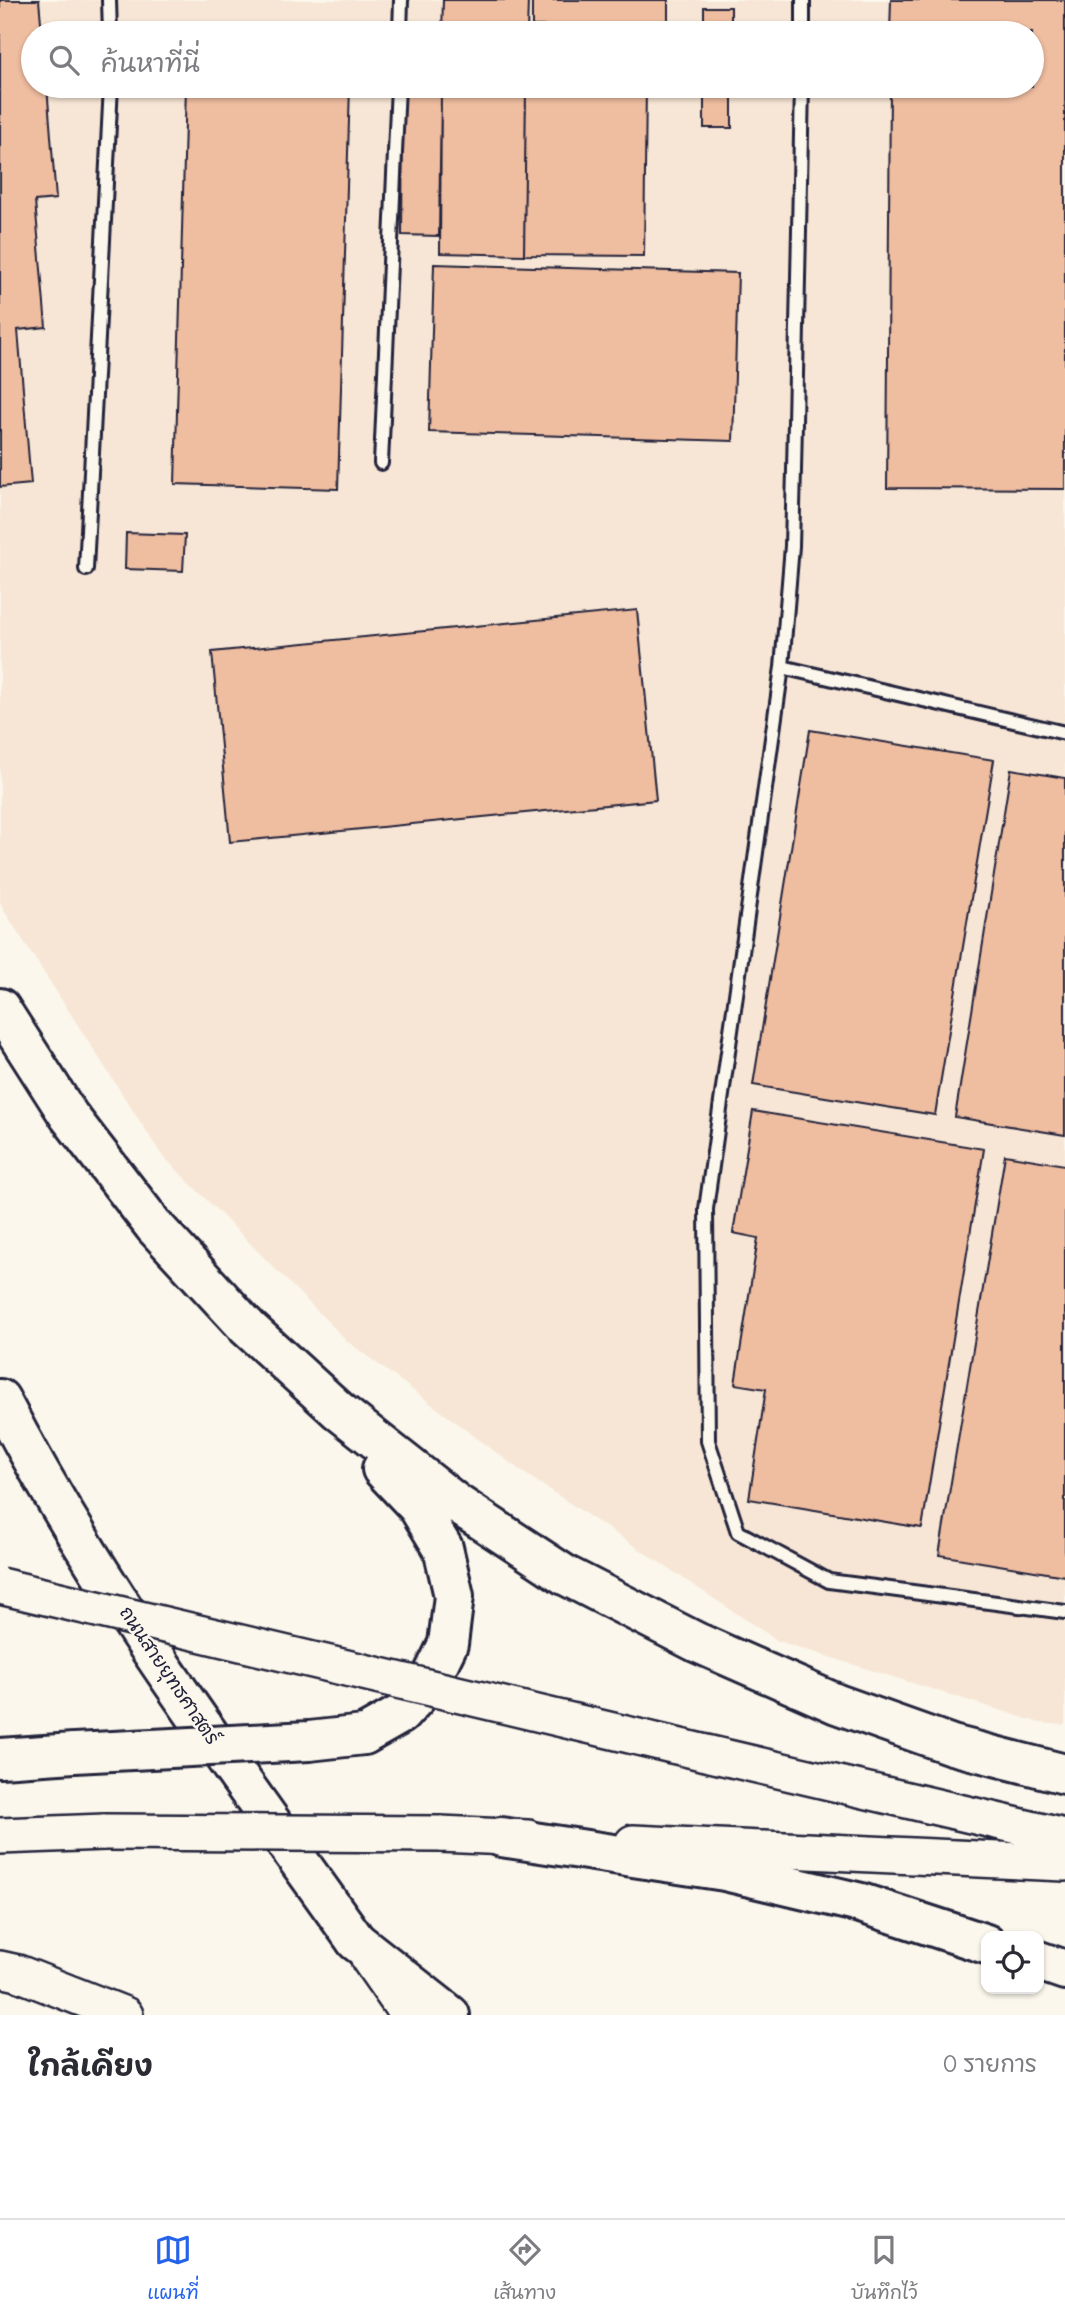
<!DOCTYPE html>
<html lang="th">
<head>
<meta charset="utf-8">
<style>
  :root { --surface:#fff; --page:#f7f7f7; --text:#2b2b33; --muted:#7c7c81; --line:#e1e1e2; --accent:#2563eb }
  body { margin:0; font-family:Delius,"Playpen Sans Thai",sans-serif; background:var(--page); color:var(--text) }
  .controls { position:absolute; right:21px; bottom:21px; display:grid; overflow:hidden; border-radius:14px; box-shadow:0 2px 5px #0004 }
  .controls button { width:63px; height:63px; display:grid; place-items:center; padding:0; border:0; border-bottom:2px solid var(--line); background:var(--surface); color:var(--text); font:35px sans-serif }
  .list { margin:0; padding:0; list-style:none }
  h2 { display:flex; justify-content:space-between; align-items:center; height:91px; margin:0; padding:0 28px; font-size:30px }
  h2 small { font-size:23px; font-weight:400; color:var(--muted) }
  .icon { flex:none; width:38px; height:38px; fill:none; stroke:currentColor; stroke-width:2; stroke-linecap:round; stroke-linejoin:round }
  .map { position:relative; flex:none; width:1065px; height:2015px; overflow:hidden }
  .search { position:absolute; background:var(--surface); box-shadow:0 2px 5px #0004; left:21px; right:21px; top:21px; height:77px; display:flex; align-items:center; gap:18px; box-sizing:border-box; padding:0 24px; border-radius:38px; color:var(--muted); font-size:26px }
  .sheet { height:203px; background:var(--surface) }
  nav { display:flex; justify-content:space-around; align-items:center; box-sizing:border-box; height:98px; border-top:2px solid var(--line); background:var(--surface); font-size:19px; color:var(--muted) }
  nav a { display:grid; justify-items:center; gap:4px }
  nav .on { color:var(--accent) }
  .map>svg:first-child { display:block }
  .built { fill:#f7e6d5; fill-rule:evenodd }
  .building { fill:#efbda0; stroke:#22223b; stroke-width:2 }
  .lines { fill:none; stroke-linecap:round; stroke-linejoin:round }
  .service-casing { stroke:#22223b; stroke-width:18 }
  .secondary-casing { stroke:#22223b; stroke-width:40 }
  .primary-casing { stroke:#22223b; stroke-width:44 }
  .motorway-casing { stroke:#22223b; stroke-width:44 }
  .service { stroke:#fbf7ec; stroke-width:12 }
  .secondary { stroke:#fbf7ec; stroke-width:35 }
  .primary { stroke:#fbf7ec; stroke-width:38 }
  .motorway { stroke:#fbf7ec; stroke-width:38 }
  .secondary-bridge-casing { stroke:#22223b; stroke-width:40; stroke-linecap:butt }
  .primary-bridge-casing { stroke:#22223b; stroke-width:44; stroke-linecap:butt }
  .secondary-bridge { stroke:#fbf7ec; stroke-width:35 }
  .primary-bridge { stroke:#fbf7ec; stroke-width:38 }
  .labels { text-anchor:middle; stroke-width:5; stroke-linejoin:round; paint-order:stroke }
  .street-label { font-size:19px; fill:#22223b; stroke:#fbf7ec }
</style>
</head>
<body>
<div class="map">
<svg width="1065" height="2015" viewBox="0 0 1065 2015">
  <rect width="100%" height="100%" fill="#fbf7ec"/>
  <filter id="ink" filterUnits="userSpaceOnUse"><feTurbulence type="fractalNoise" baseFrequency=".0143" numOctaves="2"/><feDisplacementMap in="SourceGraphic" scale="14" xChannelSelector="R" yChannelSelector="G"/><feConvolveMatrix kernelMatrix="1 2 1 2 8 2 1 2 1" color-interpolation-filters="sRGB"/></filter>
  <g filter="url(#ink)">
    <path class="built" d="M0,0H1065V1725L1040,1723L778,1641L521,1471L347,1341L161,1154L3,909L0,902ZM33,33H1032V86H33Z"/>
    <path class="building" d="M0,0H39L42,33H33V86H47L56,199L35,201L46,327L18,330L31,484L0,487Z
      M443,0H528L527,33H442Z
      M532,0H668V26H532Z
      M891,0H1065V489L887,488L890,86H1032V33H890Z
      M704,7H731V33H704Z
      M186,86H350L338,489L175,484Z
      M441,86H526L524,255L440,253Z
      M526,86H646L644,256L524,255Z
      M704,86H732V128H704Z
      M403,93H441L439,236L402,235Z
      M434,264L738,273L733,441L429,432Z
      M126,533L185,535L183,571L125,569Z
      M637,610L656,800L230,842L212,652Z
      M810,730L994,760L935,1115L753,1085Z
      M1011,769L1065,778V1135L955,1117Z
      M753,1111L984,1149L922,1528L749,1499L766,1389L735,1384L758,1238L733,1233Z
      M1005,1155L1065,1165V1576L939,1555Z"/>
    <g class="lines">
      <defs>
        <path id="service" d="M109,0L110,33
          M400,33L401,0
          M803,33V0
          M802,86L794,470L792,546L782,667L706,1209L708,1441L738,1532L829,1581L1065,1612
          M381,463L398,86
          M86,569L111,86
          M782,667L1065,733"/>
        <path id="secondary" d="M672,1745L1065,1837
          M440,1834L528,1838
          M0,1836L105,1832
          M633,1843L1065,1863
          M369,1959L408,2015
          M0,1969L18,1973L125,2015"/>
        <path id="primary" d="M0,1008L69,1116L154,1226L248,1328L339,1411L457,1504L565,1575L696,1642L837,1704L952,1745L1065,1774
          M0,1399C99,1591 231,1765 356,1941
          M364,1735L401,1714L429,1683L448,1644L454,1596L443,1548L418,1507L382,1469
          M0,1758L74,1753"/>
        <path id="motorway" d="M501,1837L725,1871L861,1903L986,1944
          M356,1941L450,2015
          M1039,1961L1065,1970"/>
      </defs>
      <use href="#service" class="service-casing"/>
      <use href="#secondary" class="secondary-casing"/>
      <use href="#primary" class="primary-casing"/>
      <use href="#motorway" class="motorway-casing"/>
      <use href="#service" class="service"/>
      <use href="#secondary" class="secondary"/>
      <use href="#primary" class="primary"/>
      <use href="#motorway" class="motorway"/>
      <defs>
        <path id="secondary-bridge" d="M0,1586L672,1745
          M105,1832L440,1834"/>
        <path id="primary-bridge" d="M74,1753L309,1741L364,1735"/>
      </defs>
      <use href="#secondary-bridge" class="secondary-bridge-casing"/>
      <use href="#primary-bridge" class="primary-bridge-casing"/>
      <use href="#secondary-bridge" class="secondary-bridge"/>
      <use href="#primary-bridge" class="primary-bridge"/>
    </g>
  </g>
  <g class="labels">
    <g class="street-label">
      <text transform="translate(170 1675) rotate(56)" y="7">ถนนสายยุทธศาสตร์</text>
    </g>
  </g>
</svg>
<div class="controls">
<button><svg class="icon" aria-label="locate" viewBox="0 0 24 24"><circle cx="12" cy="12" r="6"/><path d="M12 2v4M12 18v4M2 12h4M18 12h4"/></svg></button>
</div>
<div class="search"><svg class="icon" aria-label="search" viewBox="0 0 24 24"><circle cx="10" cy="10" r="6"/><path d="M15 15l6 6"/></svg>ค้นหาที่นี่</div>
</div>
<section class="sheet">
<h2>ใกล้เคียง<small>0 รายการ</small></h2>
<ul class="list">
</ul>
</section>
<nav>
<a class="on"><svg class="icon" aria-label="map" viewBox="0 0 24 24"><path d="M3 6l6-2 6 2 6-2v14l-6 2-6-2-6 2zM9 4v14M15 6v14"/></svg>แผนที่</a>
<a><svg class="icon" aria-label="directions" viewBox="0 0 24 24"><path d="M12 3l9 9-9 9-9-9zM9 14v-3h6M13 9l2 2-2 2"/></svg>เส้นทาง</a>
<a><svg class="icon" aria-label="saved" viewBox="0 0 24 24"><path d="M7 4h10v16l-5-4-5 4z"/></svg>บันทึกไว้</a>
</nav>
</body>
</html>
